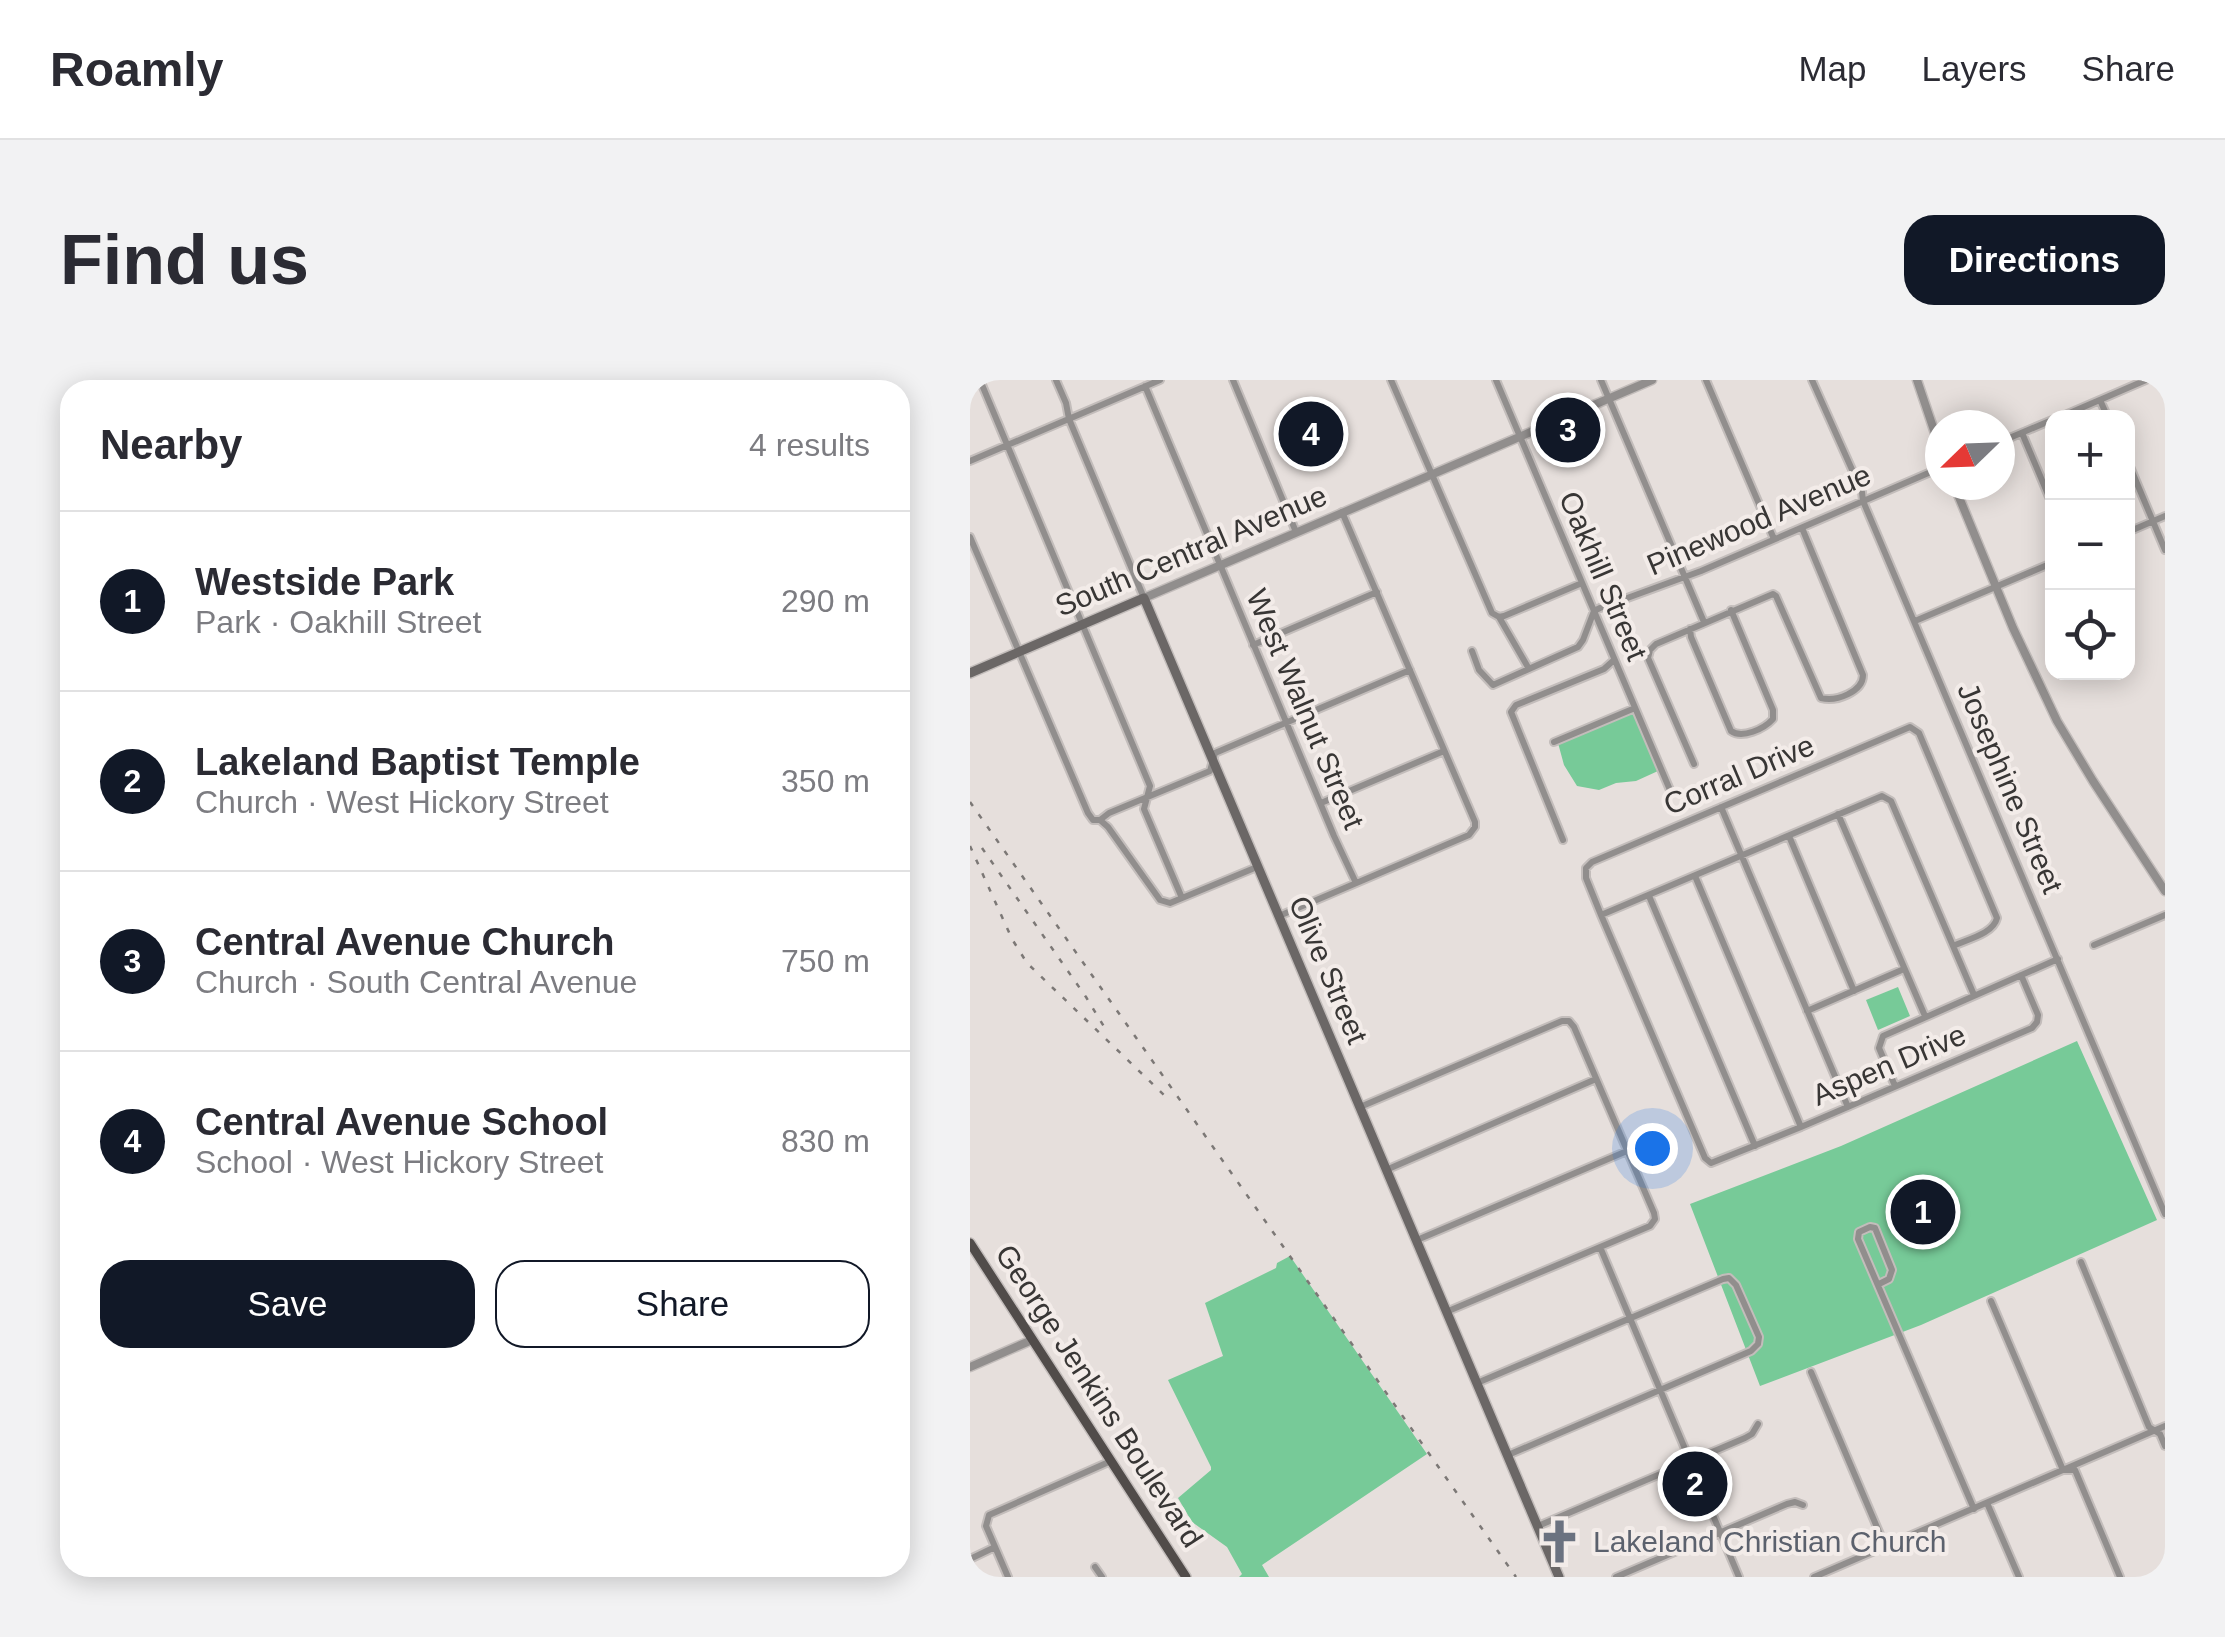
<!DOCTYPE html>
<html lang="en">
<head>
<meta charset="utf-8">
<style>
  :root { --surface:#fff; --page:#f2f2f3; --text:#2b2b33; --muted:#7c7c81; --line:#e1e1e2; --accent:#111827 }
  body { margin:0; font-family:Arial,sans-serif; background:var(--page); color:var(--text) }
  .controls { position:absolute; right:30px; top:30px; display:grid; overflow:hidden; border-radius:20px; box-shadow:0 5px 25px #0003 }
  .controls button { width:90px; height:90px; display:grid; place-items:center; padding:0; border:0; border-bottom:2px solid var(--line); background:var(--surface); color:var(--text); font:50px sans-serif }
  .compass { position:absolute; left:955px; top:30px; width:90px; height:90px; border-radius:50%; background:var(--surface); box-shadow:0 5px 25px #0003; rotate:247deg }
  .you { position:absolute; left:682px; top:768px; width:35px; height:35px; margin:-25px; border:8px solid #fff; border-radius:50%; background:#1a73e8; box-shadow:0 0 0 15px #1a73e833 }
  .badge { display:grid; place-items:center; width:65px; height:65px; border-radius:50%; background:var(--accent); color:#fff; font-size:32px; font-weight:700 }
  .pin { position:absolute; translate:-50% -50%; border:5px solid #fff; box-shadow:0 2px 10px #0006 }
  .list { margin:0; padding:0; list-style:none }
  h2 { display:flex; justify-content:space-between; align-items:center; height:130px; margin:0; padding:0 40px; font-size:42px }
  h2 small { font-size:32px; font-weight:400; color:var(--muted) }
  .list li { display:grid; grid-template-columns:65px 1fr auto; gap:30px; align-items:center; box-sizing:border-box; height:180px; padding:0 40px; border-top:2px solid var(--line) }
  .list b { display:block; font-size:38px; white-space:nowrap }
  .list p { margin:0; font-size:32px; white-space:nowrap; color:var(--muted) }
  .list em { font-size:32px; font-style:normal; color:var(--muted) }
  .actions { display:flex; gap:20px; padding:30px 40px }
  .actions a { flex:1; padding:22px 0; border:2px solid var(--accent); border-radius:30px; text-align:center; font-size:35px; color:var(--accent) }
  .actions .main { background:var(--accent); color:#fff }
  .icon { flex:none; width:55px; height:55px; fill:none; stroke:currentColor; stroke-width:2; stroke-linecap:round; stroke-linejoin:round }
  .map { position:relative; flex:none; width:1195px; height:1197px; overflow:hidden; border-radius:30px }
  header { display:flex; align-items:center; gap:60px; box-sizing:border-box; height:140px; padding:0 50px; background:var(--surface); border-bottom:2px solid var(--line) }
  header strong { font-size:48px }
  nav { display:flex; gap:55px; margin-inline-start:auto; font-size:35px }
  .intro { display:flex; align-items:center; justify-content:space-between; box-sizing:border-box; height:240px; padding:0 60px }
  h1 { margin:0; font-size:70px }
  .button { padding:25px 45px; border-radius:30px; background:var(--accent); color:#fff; font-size:35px; font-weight:700 }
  main { display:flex; gap:60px; padding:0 60px }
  aside { flex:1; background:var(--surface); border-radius:30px; box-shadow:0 5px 25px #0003 }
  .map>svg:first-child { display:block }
  .green { fill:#77ca98 }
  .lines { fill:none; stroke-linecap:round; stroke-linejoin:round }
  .minor-casing { stroke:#c3bdbb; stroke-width:10 }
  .tertiary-casing { stroke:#c3bdbb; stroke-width:11 }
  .secondary-casing { stroke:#c3bdbb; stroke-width:12 }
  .primary-casing { stroke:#c3bdbb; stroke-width:12 }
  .minor { stroke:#918e8d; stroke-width:6 }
  .tertiary { stroke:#918e8d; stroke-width:8 }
  .secondary { stroke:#6b6766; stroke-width:9 }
  .primary { stroke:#514c4a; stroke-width:9 }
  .rail { stroke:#7c7876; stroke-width:2.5; stroke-dasharray:5 10; stroke-linecap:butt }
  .labels { text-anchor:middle; stroke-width:8; stroke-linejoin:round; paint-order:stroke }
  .street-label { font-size:30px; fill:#383635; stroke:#f3ece9 }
  .worship-label { font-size:30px; fill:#5b616d; stroke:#f3ece9; text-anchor:start }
</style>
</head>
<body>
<header>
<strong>Roamly</strong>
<nav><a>Map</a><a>Layers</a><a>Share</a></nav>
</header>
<div class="intro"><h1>Find us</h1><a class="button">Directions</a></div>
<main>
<aside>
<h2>Nearby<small>4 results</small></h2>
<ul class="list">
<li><span class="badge">1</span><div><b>Westside Park</b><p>Park · Oakhill Street</p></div><em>290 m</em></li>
<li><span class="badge">2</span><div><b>Lakeland Baptist Temple</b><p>Church · West Hickory Street</p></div><em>350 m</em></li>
<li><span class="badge">3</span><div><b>Central Avenue Church</b><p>Church · South Central Avenue</p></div><em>750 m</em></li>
<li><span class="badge">4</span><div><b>Central Avenue School</b><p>School · West Hickory Street</p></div><em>830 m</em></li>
</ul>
<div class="actions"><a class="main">Save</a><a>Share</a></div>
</aside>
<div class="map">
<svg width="1195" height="1197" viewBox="0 0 1195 1197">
  <rect width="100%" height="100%" fill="#e6dfdc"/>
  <path class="green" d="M663,332L688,391L666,401L646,403L629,410L607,406L594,385L588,363Z
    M928,607L940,636L908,650L896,620Z
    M1107,661L1187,840L951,945L790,1006L720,824L871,766Z
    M320,876L457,1074L292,1185L299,1197H269L272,1194L257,1167L222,1142L208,1118L241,1090V1087L198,1000L253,976L235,923L306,888L307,883Z"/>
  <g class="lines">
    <defs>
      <path id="minor" d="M10,0L180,406L174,429L212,518
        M86,0L96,23L99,39L174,218
        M263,0L326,152
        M421,0L522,233L529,237L534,236L612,203
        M526,0L700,410
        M631,0L734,242
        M736,0L804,159
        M842,0L892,112L893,121L1195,834
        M175,6L364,456L386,503
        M1130,20L1138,38
        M1088,38L1176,0
        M1052,53L1082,124
        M1030,62L1082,40
        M0,81L190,0
        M1158,82L1195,170
        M1158,152L1195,136
        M0,157L118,433L123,440H130L138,447L190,520L200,523L287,487
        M529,237L559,289
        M945,241L1082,183
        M720,249L721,257L761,351C772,359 794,349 803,339V330L761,230
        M283,265L407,212
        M502,271L509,290L523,305L608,267L613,260L624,231L630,228L731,191L970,88
        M584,362L665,328
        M724,384L678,278L680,270L686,264L803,214L806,216L851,318C866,322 893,312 893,295L832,148
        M351,423L474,371
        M751,427L878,727
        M868,434L955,636
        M130,440L139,433L240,391L245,373L440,290
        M819,456L884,611
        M593,460L541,332L546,325L634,289L644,280
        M725,496L831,747
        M679,516L785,766
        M631,535L912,416L921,421L1004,615
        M309,536L499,455L505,447V442L372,132
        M1124,565L1195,535
        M983,566C998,559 1023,554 1027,538L949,353L940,347L622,482L616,488V498L631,535L735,778L741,783L831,747L1062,648L1067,642L1068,635L1051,595
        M837,631L934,589
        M925,706L909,668L913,656L1088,579
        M390,727L592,641H599L604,647L684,833L685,839L680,846L476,932
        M416,790L626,699
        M447,860L657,771
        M630,867L769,1197
        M1111,882L1179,1047L1190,1054L1195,1066
        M909,904L919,899L922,890L905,848L900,847L889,852L888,859L1004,1129
        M1021,921L1093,1090H1105L1150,1197
        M841,992L915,1166
        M507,1003L753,899L759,898L766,905L789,957L788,964L781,971L538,1075
        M1017,1123L1049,1197
        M568,1146L775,1058L782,1054L788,1044
        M0,1179L25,1167
        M125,1187L132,1197
        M38,1197L16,1146L19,1135L141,1081
        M646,1197L817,1124L825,1122L833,1125
        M844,1197L1195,1046"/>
      <path id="tertiary" d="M947,0L970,68
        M984,105L1043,248L1087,341L1123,401L1195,511
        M174,218L682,0
        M0,987L62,960"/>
      <path id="secondary" d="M0,293L174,218L589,1197"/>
      <path id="primary" d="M0,863L216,1197"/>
    </defs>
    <use href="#minor" class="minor-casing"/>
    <use href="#tertiary" class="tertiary-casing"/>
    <use href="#secondary" class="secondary-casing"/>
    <use href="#primary" class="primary-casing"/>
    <use href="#minor" class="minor"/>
    <use href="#tertiary" class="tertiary"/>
    <use href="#secondary" class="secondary"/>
    <use href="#primary" class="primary"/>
    <path class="rail" d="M0,422L546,1197
      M0,466L42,559L57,583L194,715
      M12,468L116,617L136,650"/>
  </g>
  <defs>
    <symbol id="church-bare" viewBox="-9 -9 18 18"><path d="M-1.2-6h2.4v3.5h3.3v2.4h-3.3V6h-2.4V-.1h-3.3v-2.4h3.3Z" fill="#6b7280" stroke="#f3ece9" stroke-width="2.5" paint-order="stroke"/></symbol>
  </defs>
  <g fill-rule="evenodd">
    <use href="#church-bare" x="558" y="1130" width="63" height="63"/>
  </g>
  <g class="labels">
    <g class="street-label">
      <text transform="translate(789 140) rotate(-23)" y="10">Pinewood Avenue</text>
      <text transform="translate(221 171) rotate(-23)" y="10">South Central Avenue</text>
      <text transform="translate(633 196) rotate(67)" y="10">Oakhill Street</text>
      <text transform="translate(335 329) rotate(67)" y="10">West Walnut Street</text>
      <text transform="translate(769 395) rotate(-23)" y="10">Corral Drive</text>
      <text transform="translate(1040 408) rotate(67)" y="10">Josephine Street</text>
      <text transform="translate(358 590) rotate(67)" y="10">Olive Street</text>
      <text transform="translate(919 685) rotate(-23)" y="10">Aspen Drive</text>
      <text transform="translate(129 1016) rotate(57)" y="10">George Jenkins Boulevard</text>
    </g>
    <g class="worship-label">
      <text x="623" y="1172">Lakeland Christian Church</text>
    </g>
  </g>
</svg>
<div class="controls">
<button>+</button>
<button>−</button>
<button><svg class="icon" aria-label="locate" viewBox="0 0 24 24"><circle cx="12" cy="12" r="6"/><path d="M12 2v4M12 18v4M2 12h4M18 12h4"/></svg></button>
</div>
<svg class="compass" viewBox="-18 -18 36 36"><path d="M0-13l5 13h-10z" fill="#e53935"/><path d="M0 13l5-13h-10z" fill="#7c7c81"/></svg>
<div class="you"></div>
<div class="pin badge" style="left:953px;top:832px">1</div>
<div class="pin badge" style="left:725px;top:1104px">2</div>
<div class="pin badge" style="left:598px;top:50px">3</div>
<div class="pin badge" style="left:341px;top:54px">4</div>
</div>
</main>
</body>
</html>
